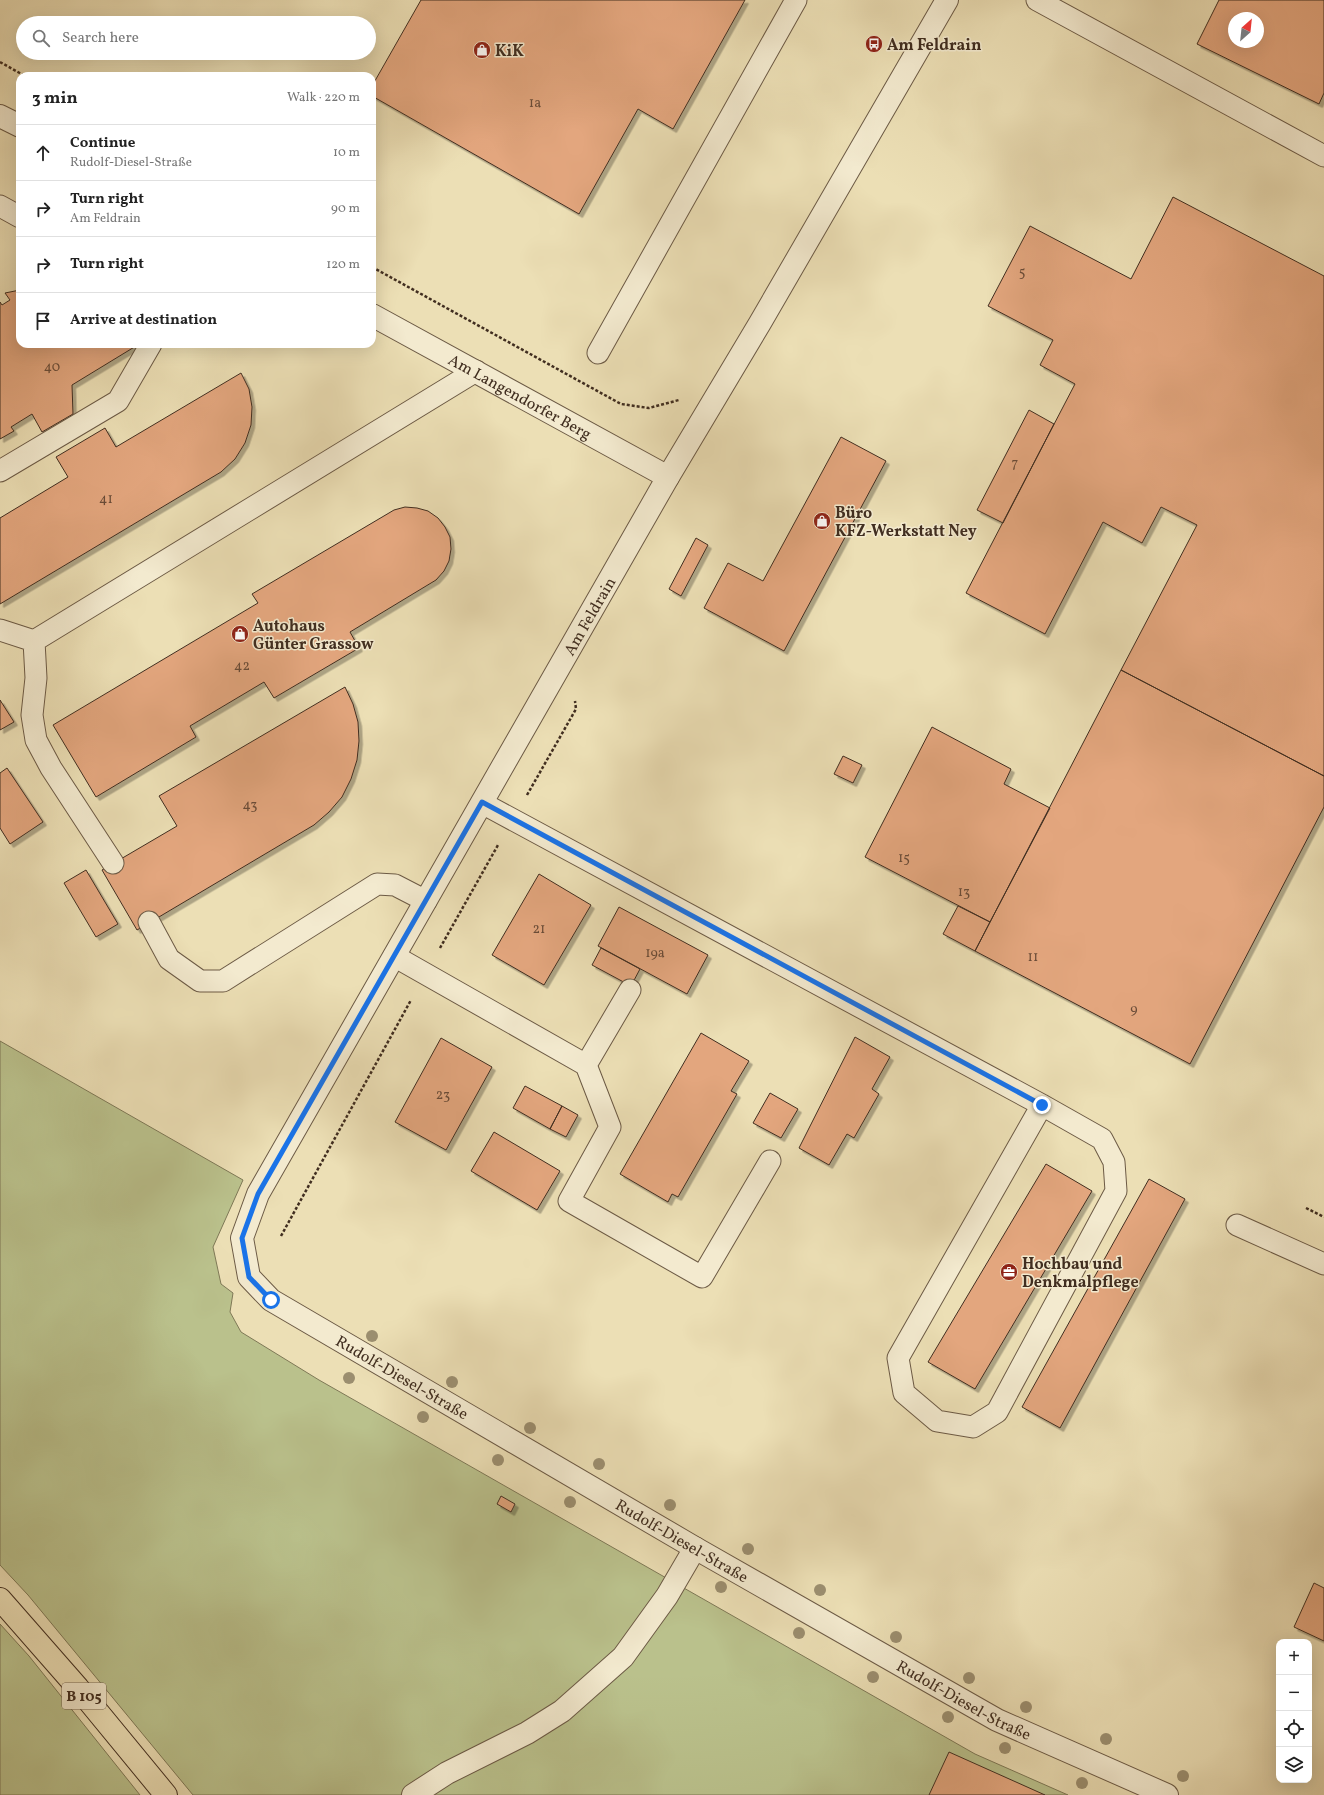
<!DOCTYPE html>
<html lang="en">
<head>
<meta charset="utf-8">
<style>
  :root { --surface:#fff; --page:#f6f6f6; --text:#222; --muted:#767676; --line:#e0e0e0 }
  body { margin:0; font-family:Vollkorn,serif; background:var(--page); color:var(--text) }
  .controls { position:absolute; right:12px; bottom:12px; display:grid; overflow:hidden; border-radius:8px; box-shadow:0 4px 16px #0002 }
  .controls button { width:36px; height:36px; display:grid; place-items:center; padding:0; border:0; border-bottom:1px solid var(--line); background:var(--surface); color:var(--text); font:20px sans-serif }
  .compass { position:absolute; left:1228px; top:12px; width:36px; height:36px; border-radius:50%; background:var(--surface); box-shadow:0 4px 16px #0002; rotate:27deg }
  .stop { position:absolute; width:12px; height:12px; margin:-9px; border:3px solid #1a73e8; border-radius:50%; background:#fff }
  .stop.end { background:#1a73e8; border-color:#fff; box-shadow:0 1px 4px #0008 }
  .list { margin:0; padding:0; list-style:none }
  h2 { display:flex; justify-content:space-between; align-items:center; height:52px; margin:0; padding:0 16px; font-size:17px }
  h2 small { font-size:13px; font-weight:400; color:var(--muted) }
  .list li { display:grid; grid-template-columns:26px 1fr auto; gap:12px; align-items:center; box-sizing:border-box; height:56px; padding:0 16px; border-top:1px solid var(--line) }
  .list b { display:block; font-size:15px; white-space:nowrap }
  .list p { margin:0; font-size:13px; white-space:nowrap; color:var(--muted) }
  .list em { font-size:13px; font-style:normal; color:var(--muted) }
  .icon { flex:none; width:22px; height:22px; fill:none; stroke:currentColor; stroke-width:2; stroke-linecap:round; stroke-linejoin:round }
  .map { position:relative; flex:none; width:1324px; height:1795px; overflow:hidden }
  .search { position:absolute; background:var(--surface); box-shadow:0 4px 16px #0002; left:16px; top:16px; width:360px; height:44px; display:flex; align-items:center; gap:10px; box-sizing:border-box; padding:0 14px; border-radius:22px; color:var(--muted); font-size:15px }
  .panel { position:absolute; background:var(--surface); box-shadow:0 4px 16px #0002; left:16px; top:72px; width:360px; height:276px; border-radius:12px }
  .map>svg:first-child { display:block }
  .green { fill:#bac18c; stroke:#7e7856 }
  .building { fill:#e3a67e; stroke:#412e20; fill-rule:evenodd; filter:url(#shadow) }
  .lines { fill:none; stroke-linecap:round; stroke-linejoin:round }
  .lane-casing { stroke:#6c5a45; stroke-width:23 }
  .street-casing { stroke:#6c5a45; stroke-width:24 }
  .highway-casing { stroke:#412e20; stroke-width:24 }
  .path { stroke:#412e20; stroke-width:2.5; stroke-dasharray:3 2; stroke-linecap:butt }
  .lane { stroke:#f3eacf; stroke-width:21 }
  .street { stroke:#f3eacf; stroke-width:22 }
  .highway { stroke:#ecdfb5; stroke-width:22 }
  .tree { fill:#9b8e6f }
  .route { stroke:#1a73e8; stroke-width:5 }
  .labels { text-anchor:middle; stroke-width:3; stroke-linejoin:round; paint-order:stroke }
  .number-label { font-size:14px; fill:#6a4c38 }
  .shield { fill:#f3eacf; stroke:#766654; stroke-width:1 }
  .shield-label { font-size:15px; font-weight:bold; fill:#412e20 }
  .poi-label { font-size:16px; font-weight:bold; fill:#412e20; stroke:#f3eacf; text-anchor:start }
  .street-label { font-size:16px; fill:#412e20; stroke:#f3eacf }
</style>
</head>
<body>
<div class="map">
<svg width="1324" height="1795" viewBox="0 0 1324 1795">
  <defs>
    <filter id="shadow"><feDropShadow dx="3.5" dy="3.5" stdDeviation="0" flood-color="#0004"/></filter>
  </defs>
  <rect width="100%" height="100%" fill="#ecdfb5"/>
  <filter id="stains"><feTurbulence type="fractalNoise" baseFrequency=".005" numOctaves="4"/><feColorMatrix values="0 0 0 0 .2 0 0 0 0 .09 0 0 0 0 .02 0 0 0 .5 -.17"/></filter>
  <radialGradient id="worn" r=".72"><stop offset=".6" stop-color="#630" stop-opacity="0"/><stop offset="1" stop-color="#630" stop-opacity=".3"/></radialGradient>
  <path class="green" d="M0,1041L243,1180L213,1247L221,1284L233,1293L230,1312L241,1332L319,1380L975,1754L1068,1795H193L28,1595L0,1565Z
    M0,1624L29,1656L140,1795H0Z"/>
  <path class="building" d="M421,0H745L673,129L638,109L579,214L372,96V86Z
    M1219,0H1324V93L1319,104L1197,44ZM1234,18H1258V42H1234Z
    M1173,197L1324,276V776L1121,670L1197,525L1161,507L1142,543L1103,522L1045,634L966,593L1075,384L1040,365L1053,340L988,306L1030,226L1131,279Z
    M20,290V344H134L136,346L72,385L73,414L42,432L32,414L11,427L14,431L0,439V302L2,305L10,300L5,293Z
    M241,373L249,389L252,407L251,425L245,443L235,459L221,472L0,604V518L68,477L56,457L105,428L116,447Z
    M1029,410L1054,424L1003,523L977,510Z
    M841,437L886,461L784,651L704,608L728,563L763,581Z
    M405,507L417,508L428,511L438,518L445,527L450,537L451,549L449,561L444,571L436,580L350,632L359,648L274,698L264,682L190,726L196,737L96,797L53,725L258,603L252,594L394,510Z
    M696,538L708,545L681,596L669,589Z
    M1121,670L1324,776V807L1190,1064L975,951Z
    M345,687L353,704L358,722L359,741L357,760L351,779L342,797L329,812L314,825L137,930L102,870L177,826L159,796Z
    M0,700L14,722L0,730Z
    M932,727L1011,769L1004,784L1050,808L990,922L865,857Z
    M843,756L862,765L853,783L834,774Z
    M7,768L43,822L10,844L0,828V773Z
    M86,870L118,924L96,937L64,883Z
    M539,874L591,905L544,985L492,955Z
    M958,906L990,922L975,951L943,934Z
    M619,907L708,955L687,994L598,946Z
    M601,948L640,969L631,986L592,965Z
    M701,1033L749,1061L731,1091L737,1094L678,1197L672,1194L668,1202L620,1174Z
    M855,1037L890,1057L872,1089L879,1094L854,1138L847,1134L829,1165L799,1148Z
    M441,1038L492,1067L446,1150L395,1122Z
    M525,1086L562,1106L550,1129L513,1108Z
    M770,1093L798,1109L781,1138L753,1123Z
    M562,1106L578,1115L566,1137L550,1129Z
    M494,1132L560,1171L537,1210L471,1171Z
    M1046,1164L1092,1191L975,1389L928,1362Z
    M1149,1179L1185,1199L1060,1428L1022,1407Z
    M501,1496L515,1504L511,1512L497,1504Z
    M1314,1583L1324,1588V1641L1294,1627Z
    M949,1752L1045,1795H929Z"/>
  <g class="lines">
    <defs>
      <path id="lane" d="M1037,0L1324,156
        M0,206L20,217
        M598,353L796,0
        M0,471L118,401L151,344
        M0,630L34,641L476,371
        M34,641L36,678L32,715L36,740L51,768L113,863
        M482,803L1042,1105L1102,1139L1114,1162L1116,1191L997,1412L973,1427L937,1421L904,1393L898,1358L1042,1105
        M149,922L169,959L200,981H223L377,884L395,885L426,901
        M394,956L586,1065
        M630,990L586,1065L610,1127L569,1201L702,1277L770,1161
        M1237,1225L1324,1264"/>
      <g id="street">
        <path id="s1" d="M947,0L760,323L668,477L258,1194L242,1238L249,1277L271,1300L695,1548L997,1720L1167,1795"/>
        <path d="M0,116L20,126"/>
        <path id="s2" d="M372,315L668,477"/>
        <path d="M413,1795L447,1773L527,1733L562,1711L623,1657L667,1596L695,1548"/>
      </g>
      <path id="highway" d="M0,1599L78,1688L166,1795"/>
    </defs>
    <use href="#lane" class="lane-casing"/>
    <use href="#street" class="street-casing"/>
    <use href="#highway" class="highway-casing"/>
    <path class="path" d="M0,62L25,76
      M372,267L621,404L649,408L679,400
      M527,795L576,709L575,701
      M440,948L498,845
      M1306,1208L1324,1217
      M281,1236L411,1000"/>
    <use href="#lane" class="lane"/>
    <use href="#street" class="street"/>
    <use href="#highway" class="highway"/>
  </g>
  <g class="tree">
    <circle cx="372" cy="1336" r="6"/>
    <circle cx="349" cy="1378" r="6"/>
    <circle cx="452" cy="1382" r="6"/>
    <circle cx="423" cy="1417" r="6"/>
    <circle cx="530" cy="1428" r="6"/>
    <circle cx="498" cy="1460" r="6"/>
    <circle cx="599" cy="1464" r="6"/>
    <circle cx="570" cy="1502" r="6"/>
    <circle cx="670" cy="1505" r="6"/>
    <circle cx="748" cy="1549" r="6"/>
    <circle cx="721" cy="1587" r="6"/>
    <circle cx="820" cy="1590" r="6"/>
    <circle cx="799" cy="1633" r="6"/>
    <circle cx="896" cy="1637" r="6"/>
    <circle cx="873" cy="1677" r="6"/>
    <circle cx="969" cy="1678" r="6"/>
    <circle cx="1026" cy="1707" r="6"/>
    <circle cx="948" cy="1717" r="6"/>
    <circle cx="1106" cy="1739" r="6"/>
    <circle cx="1005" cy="1748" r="6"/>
    <circle cx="1183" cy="1776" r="6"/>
    <circle cx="1082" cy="1783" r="6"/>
  </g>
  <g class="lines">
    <path class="route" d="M271,1300L249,1277L242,1238L258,1194L482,802L1042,1105"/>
  </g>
  <defs>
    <symbol id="bus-disc" viewBox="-11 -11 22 22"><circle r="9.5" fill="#8f2418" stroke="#f3eacf"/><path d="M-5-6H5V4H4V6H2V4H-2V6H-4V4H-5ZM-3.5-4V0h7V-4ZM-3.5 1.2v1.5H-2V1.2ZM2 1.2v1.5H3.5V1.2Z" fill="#fff"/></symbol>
    <symbol id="shop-disc" viewBox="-11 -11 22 22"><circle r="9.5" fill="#8f2418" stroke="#f3eacf"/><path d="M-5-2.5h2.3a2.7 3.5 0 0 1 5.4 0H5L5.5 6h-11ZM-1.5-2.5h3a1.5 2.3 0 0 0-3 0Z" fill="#fff"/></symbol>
    <symbol id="office-disc" viewBox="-11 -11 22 22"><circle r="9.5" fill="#8f2418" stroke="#f3eacf"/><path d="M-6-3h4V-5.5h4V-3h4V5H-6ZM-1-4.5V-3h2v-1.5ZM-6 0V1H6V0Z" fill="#fff"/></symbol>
  </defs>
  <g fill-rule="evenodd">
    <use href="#bus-disc" x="864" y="34" width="20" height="20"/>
    <use href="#shop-disc" x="472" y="40" width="20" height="20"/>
    <use href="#shop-disc" x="812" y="511" width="20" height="20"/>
    <use href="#shop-disc" x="230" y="624" width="20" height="20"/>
    <use href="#office-disc" x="999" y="1262" width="20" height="20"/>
  </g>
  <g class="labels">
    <g class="number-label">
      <text x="535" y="107">1a</text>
      <text x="1022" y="276">5</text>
      <text x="52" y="371">40</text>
      <text x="1015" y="467">7</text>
      <text x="106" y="503">41</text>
      <text x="242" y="670">42</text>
      <text x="250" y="809">43</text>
      <text x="904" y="862">15</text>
      <text x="964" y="896">13</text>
      <text x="539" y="933">21</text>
      <text x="655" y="957">19a</text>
      <text x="1033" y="961">11</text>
      <text x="1134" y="1013">9</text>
      <text x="443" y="1099">23</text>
    </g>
    <rect class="shield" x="62" y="1683" width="44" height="26" rx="3"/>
    <g class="shield-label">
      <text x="84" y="1701">B 105</text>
    </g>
    <g class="poi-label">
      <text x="887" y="50">Am Feldrain</text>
      <text x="495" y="56">KiK</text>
      <text x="835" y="518">Büro<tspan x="835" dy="18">KFZ-Werkstatt Ney</tspan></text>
      <text x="253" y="631">Autohaus<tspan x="253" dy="18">Günter Grassow</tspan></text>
      <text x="1022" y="1269">Hochbau und<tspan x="1022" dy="18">Denkmalpflege</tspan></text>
    </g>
    <g class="street-label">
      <text dy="6" stroke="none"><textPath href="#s2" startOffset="169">Am Langendorfer Berg</textPath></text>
      <text transform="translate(589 616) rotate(-60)" y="6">Am Feldrain</text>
      <text dy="6" stroke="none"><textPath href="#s1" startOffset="1649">Rudolf-Diesel-Straße</textPath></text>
      <text dy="6" stroke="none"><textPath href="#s1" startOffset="1973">Rudolf-Diesel-Straße</textPath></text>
      <text dy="6" stroke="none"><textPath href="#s1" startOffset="2297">Rudolf-Diesel-Straße</textPath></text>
    </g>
  </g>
  <rect width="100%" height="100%" filter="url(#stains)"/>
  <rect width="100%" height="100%" fill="url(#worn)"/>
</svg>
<div class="controls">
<button>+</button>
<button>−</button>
<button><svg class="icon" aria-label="locate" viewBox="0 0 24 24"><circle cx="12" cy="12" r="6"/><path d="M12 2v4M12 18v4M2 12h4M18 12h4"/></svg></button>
<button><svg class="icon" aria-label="layers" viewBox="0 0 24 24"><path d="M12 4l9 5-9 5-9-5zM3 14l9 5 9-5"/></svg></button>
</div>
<svg class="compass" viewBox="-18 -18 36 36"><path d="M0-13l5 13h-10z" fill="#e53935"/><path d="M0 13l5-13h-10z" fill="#767676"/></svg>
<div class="stop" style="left:271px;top:1300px"></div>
<div class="stop end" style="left:1042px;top:1105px"></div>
<div class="search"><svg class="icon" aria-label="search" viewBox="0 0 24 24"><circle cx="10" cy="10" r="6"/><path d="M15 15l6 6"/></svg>Search here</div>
<section class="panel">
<h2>3 min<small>Walk · 220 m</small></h2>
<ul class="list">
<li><svg class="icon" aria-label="ahead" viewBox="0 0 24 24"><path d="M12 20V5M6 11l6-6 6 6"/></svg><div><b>Continue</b><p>Rudolf-Diesel-Straße</p></div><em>10 m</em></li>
<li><svg class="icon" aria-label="right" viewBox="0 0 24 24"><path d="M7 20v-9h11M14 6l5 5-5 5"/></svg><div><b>Turn right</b><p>Am Feldrain</p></div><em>90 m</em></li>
<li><svg class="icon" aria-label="right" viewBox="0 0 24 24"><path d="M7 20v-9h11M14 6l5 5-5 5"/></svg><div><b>Turn right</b></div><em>120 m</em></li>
<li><svg class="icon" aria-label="arrive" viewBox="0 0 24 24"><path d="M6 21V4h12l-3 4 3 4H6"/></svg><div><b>Arrive at destination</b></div></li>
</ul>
</section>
</div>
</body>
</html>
